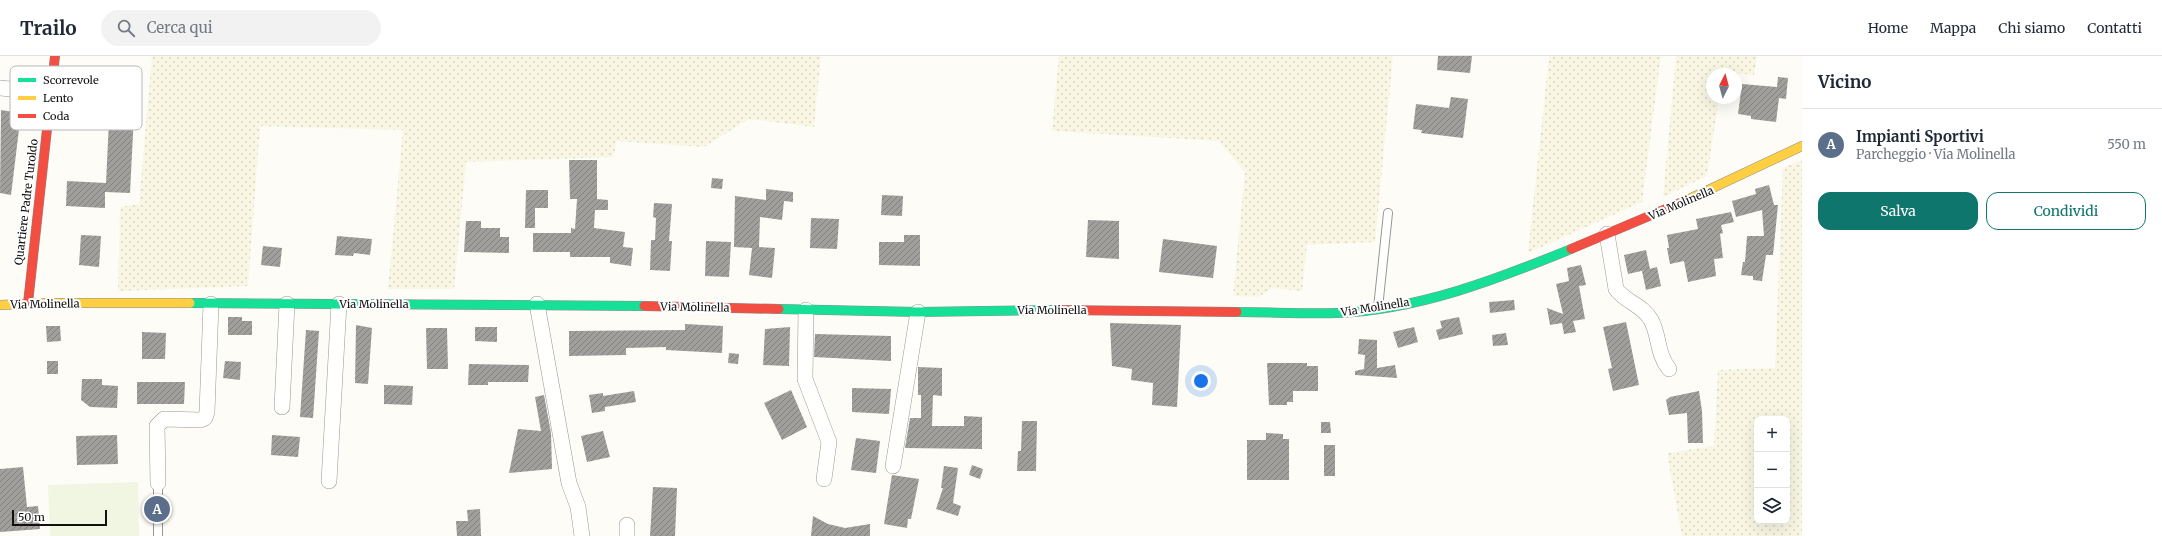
<!DOCTYPE html>
<html lang="it">
<head>
<meta charset="utf-8">
<style>
  :root { --surface:#fff; --page:#f2f2f3; --text:#1f2937; --muted:#747a83; --line:#e0e1e3; --accent:#0f766e }
  body { margin:0; font-family:Merriweather,serif; background:var(--page); color:var(--text) }
  .controls { position:absolute; right:12px; bottom:12px; display:grid; overflow:hidden; border-radius:8px; box-shadow:0 4px 16px #0002 }
  .controls button { width:36px; height:36px; display:grid; place-items:center; padding:0; border:0; border-bottom:1px solid var(--line); background:var(--surface); color:var(--text); font:20px sans-serif }
  .compass { position:absolute; left:1706px; top:12px; width:36px; height:36px; border-radius:50%; background:var(--surface); box-shadow:0 4px 16px #0002; rotate:6deg }
  .scale { position:absolute; left:12px; bottom:10px; width:95px; box-sizing:border-box; padding-left:4px; border:2px solid #111; border-top:0; font-size:11px; line-height:14px; white-space:nowrap; color:#111; -webkit-text-stroke:3px #fff; paint-order:stroke }
  .you { position:absolute; left:1201px; top:325px; width:14px; height:14px; margin:-10px; border:3px solid #fff; border-radius:50%; background:#1a73e8; box-shadow:0 0 0 6px #1a73e833 }
  .badge { display:grid; place-items:center; width:26px; height:26px; border-radius:50%; background:var(--accent); color:#fff; font-size:13px; font-weight:700 }
  .pin { position:absolute; translate:-50% -50%; border:2px solid #fff; box-shadow:0 1px 4px #0006 }
  .list { margin:0; padding:0; list-style:none }
  h2 { display:flex; justify-content:space-between; align-items:center; height:52px; margin:0; padding:0 16px; font-size:17px }
  h2 small { font-size:13px; font-weight:400; color:var(--muted) }
  .list li { display:grid; grid-template-columns:26px 1fr auto; gap:12px; align-items:center; box-sizing:border-box; height:72px; padding:0 16px; border-top:1px solid var(--line) }
  .list b { display:block; font-size:15px; white-space:nowrap }
  .list p { margin:0; font-size:13px; white-space:nowrap; color:var(--muted) }
  .list em { font-size:13px; font-style:normal; color:var(--muted) }
  .actions { display:flex; gap:8px; padding:12px 16px }
  .actions a { flex:1; padding:9px 0; border:1px solid var(--accent); border-radius:12px; text-align:center; font-size:14px; color:var(--accent) }
  .actions .main { background:var(--accent); color:#fff }
  .icon { flex:none; width:22px; height:22px; fill:none; stroke:currentColor; stroke-width:2; stroke-linecap:round; stroke-linejoin:round }
  .map { position:relative; flex:none; width:1802px; height:480px; overflow:hidden }
  header { display:flex; align-items:center; gap:24px; box-sizing:border-box; height:56px; padding:0 20px; background:var(--surface); border-bottom:1px solid var(--line) }
  header strong { font-size:19px }
  nav { display:flex; gap:22px; margin-inline-start:auto; font-size:14px }
  .search { width:280px; height:36px; background:var(--page); display:flex; align-items:center; gap:10px; box-sizing:border-box; padding:0 14px; border-radius:22px; color:var(--muted); font-size:15px }
  main { display:flex }
  aside { flex:1; background:var(--surface) }
  .map>svg:first-child { display:block }
  .farmland { fill:url(#farmland-dots); fill-rule:evenodd }
  .pitch { fill:#f0f6e1 }
  .building { fill:url(#building-hatch) }
  .lines { fill:none; stroke-linecap:round; stroke-linejoin:round }
  .lane-casing { stroke:#979795; stroke-width:10 }
  .street-casing { stroke:#979795; stroke-width:16 }
  .fast-casing { stroke:#8e8d8b; stroke-width:10 }
  .slow-casing { stroke:#8e8d8b; stroke-width:10 }
  .jam-casing { stroke:#8e8d8b; stroke-width:10 }
  .lane { stroke:#fffffe; stroke-width:8 }
  .street { stroke:#fffffe; stroke-width:15 }
  .fast { stroke:#16e098; stroke-width:9 }
  .slow { stroke:#ffcf43; stroke-width:9 }
  .jam { stroke:#f24e42; stroke-width:9 }
  .labels { text-anchor:middle; stroke-width:4; stroke-linejoin:round; paint-order:stroke }
  .street-label { font-size:11px; fill:#111; stroke:#fff }
  .key { fill:#fff; stroke:#b8b8b8; stroke-width:1 }
  .key-label { font-size:11px; fill:#111 }
</style>
</head>
<body>
<header>
<strong>Trailo</strong>
<div class="search"><svg class="icon" aria-label="search" viewBox="0 0 24 24"><circle cx="10" cy="10" r="6"/><path d="M15 15l6 6"/></svg>Cerca qui</div>
<nav><a>Home</a><a>Mappa</a><a>Chi siamo</a><a>Contatti</a></nav>
</header>
<main>
<div class="map">
<svg width="1802" height="480" viewBox="0 0 1802 480">
  <defs>
    <pattern id="farmland-dots" width="8" height="8" patternUnits="userSpaceOnUse"><rect width="8" height="8" fill="#f9f7e4"/><path d="M2 2h.1M6 6h.1" fill="none" stroke="#d4d3c3" stroke-width="1.8" stroke-linecap="round"/></pattern>
    <pattern id="building-hatch" width="6" height="6" patternUnits="userSpaceOnUse"><rect width="6" height="6" fill="#a19f9c"/><path d="M-1 1l2-2M0 6l6-6M5 7l2-2" fill="none" stroke="#82807e"/></pattern>
  </defs>
  <rect width="100%" height="100%" fill="#fdfcf7"/>
  <path class="farmland" d="M152,0H821L814,71L749,63L704,91L616,85L614,101L466,106L454,233H388L403,74L260,70L248,230L118,235L120,151L139,148Z
    M1059,0H1393L1375,186L1307,189L1302,235L1272,232L1258,241L1233,240L1245,116L1219,85L1052,75Z
    M1549,0H1661L1642,146L1528,197Z
    M1676,0H1757L1754,19L1723,16L1722,18H1712V42H1719L1707,120L1663,141Z
    M1802,104V480H1682L1667,397L1714,390L1718,314L1775,312L1783,112ZM1757,363H1787V465H1757Z"/>
  <path class="pitch" d="M138,426L139,480H50L48,429Z"/>
  <path class="building" d="M1438,0H1472L1470,17L1437,14Z
    M74,16L113,18L112,37L135,38L130,137L105,136V152L66,150L67,125L106,127L110,44L72,42Z
    M1778,21L1788,22L1786,43L1779,42L1776,66L1751,63V60L1738,58L1742,28L1777,31Z
    M1451,41L1468,43L1463,82L1421,77L1422,74L1413,73L1416,48L1449,52Z
    M1,54L21,57L11,139L0,137Z
    M569,104H597V143L608,144V154H595L594,172L625,176L623,191L633,192L631,210L610,207V201H570V196H533V177H571V172L575,173L577,143H570Z
    M712,122L723,123L722,133L711,132Z
    M1769,129L1774,149H1778L1773,199H1766L1762,225L1753,224V220L1741,219L1743,206H1745L1747,180H1764L1762,154L1736,161L1732,145L1756,138L1755,133Z
    M766,133L793,136V146L784,145L782,164L760,161L759,191L775,192L772,222L749,219L752,192L734,191L735,140L766,144Z
    M526,134H548V152H535V172H525Z
    M882,139L903,140L902,160L881,159Z
    M654,147L672,148L669,185H672L670,215L650,214L651,184H655L656,162L653,161Z
    M1731,156L1734,166L1721,169L1723,177L1720,178L1723,202L1714,203L1716,220L1688,226L1684,205L1670,208L1667,192H1669L1667,179L1698,173L1696,163Z
    M811,162L839,163L837,193L810,192Z
    M1088,164L1119,165V203L1086,201Z
    M466,165H481V172H500V181H509V197L464,196Z
    M81,179L101,180L99,211L79,209Z
    M904,179H920V210L879,209V186H904Z
    M337,180L372,183L370,199L354,197L353,200L335,199Z
    M1163,183L1217,190L1213,222L1159,216Z
    M706,185L731,186L729,221L705,220Z
    M263,190L282,192L280,211L261,209Z
    M1646,194L1650,213L1628,218L1624,199Z
    M1581,209L1586,229L1579,230L1585,263L1573,265L1576,276L1564,278L1562,267L1550,269L1547,252L1563,258L1556,228L1569,225L1567,212Z
    M1657,211L1661,230L1646,234L1642,215Z
    M1514,244L1515,254L1490,257L1489,246Z
    M228,261H242V265H252V279H228Z
    M1459,261L1463,278L1439,284L1436,274L1442,272L1440,265Z
    M1626,266L1639,329L1613,335L1608,313L1612,312L1603,271Z
    M1110,267L1181,269L1177,351L1152,349L1153,327L1131,324L1132,313L1112,310Z
    M685,268L723,270L722,297L666,294V291L626,292V299L569,300V275L685,274Z
    M356,269L372,272L368,328L355,327Z
    M46,270H60L61,285L47,286Z
    M475,271H497V286L475,285Z
    M790,271L789,310L763,309L765,273Z
    M1414,271L1418,286L1398,292L1393,276Z
    M426,272H447L448,313H427Z
    M306,274L319,275L313,362L300,361Z
    M142,276L166,277L165,303H142Z
    M1506,277L1508,289L1493,290L1492,279Z
    M815,278L891,280V305L814,301Z
    M1359,283L1377,284V312L1395,309L1397,322L1355,319V315L1364,313L1365,299L1358,298Z
    M729,297L739,298L738,308L728,307Z
    M47,305H58V318H47Z
    M225,305L241,306L240,324L223,322Z
    M1267,307H1307V310H1318V335H1293V346H1287V349H1269Z
    M469,308L529,309L528,326H488V329H468Z
    M918,311L942,312V340L933,339L932,370H964V360L982,361V393L905,392L910,362H921V339H918Z
    M82,323H102V329L118,330L117,352L90,351L81,344Z
    M137,326H185L184,348H137Z
    M384,329L413,330L412,349L384,348Z
    M852,332L891,333L889,358L852,356Z
    M791,334L807,371L782,384L764,347Z
    M634,335L636,346L605,351V355L592,357L589,339L603,337V340Z
    M1699,335L1702,355L1703,387H1688L1687,357L1669,359L1666,344L1670,341Z
    M544,339L551,377L552,413L509,417L518,373L541,375L535,341Z
    M1022,365H1037L1036,415H1017L1018,395H1021Z
    M1321,366H1330L1331,377H1321Z
    M603,375L610,401L587,406L581,380Z
    M1266,377L1283,378V383H1289V424H1247V384H1266Z
    M117,379L118,408L77,409L76,380Z
    M272,379L300,381L298,401L271,399Z
    M856,382L880,385L876,417L851,414Z
    M1324,389H1335V420H1324Z
    M972,409L983,413L980,423L969,419Z
    M944,410L958,412L953,447L961,450L958,460L936,453L943,432H941Z
    M23,411L27,451L38,450L40,473L0,476V413Z
    M892,419L919,423L911,463H908L907,472L884,468Z
    M653,431L677,432L675,480H650Z
    M480,453L481,480H457L456,465H468L467,454Z
    M813,460L828,468L845,472L870,468V480H811Z"/>
  <g class="lines">
    <defs>
      <path id="lane" d="M1378,252L1388,157
        M158,427V480"/>
      <path id="street" d="M0,32L51,37
        M1607,178L1616,233C1625,246 1643,249 1651,264C1660,280 1656,296 1669,313
        M537,248L569,427L578,451L582,480
        M806,254L805,323L829,386L824,423
        M282,351L287,248
        M893,410L918,256
        M329,425L339,248
        M158,427L157,370L164,363L200,364L205,362L207,356L211,248
        M627,480V469"/>
      <path id="fast" d="M190,247L644,250
        M779,253L918,256L1057,254
        M1237,256C1270,256 1304,258 1337,257C1418,254 1498,223 1571,193"/>
      <path id="slow" d="M1687,144L1802,90
        M0,249L50,247H190"/>
      <path id="jam" d="M1571,193L1687,144
        M28,247L55,0
        M644,250L779,253
        M1057,254L1237,256"/>
    </defs>
    <use href="#lane" class="lane-casing"/>
    <use href="#street" class="street-casing"/>
    <use href="#fast" class="fast-casing"/>
    <use href="#slow" class="slow-casing"/>
    <use href="#jam" class="jam-casing"/>
    <use href="#lane" class="lane"/>
    <use href="#street" class="street"/>
    <use href="#fast" class="fast"/>
    <use href="#slow" class="slow"/>
    <use href="#jam" class="jam"/>
  </g>
  <g class="labels">
    <g class="street-label">
      <text transform="translate(26 146) rotate(-83)" y="4">Quartiere Padre Turoldo</text>
      <text transform="translate(1681 147) rotate(-23)" y="4">Via Molinella</text>
      <text transform="translate(45 248) rotate(-1)" y="4">Via Molinella</text>
      <text x="374" y="252">Via Molinella</text>
      <text transform="translate(695 251) rotate(1)" y="4">Via Molinella</text>
      <text transform="translate(1375 251) rotate(-9)" y="4">Via Molinella</text>
      <text x="1052" y="258">Via Molinella</text>
    </g>
  </g>
  <rect x="10" y="10" width="132" height="64" rx="6" class="key"/>
  <rect x="18" y="22" width="18" height="4" fill="#16e098"/>
  <rect x="18" y="40" width="18" height="4" fill="#ffcf43"/>
  <rect x="18" y="58" width="18" height="4" fill="#f24e42"/>
  <g class="key-label">
    <text x="43" y="28">Scorrevole</text>
    <text x="43" y="46">Lento</text>
    <text x="43" y="64">Coda</text>
  </g>
</svg>
<div class="controls">
<button>+</button>
<button>−</button>
<button><svg class="icon" aria-label="layers" viewBox="0 0 24 24"><path d="M12 4l9 5-9 5-9-5zM3 14l9 5 9-5"/></svg></button>
</div>
<svg class="compass" viewBox="-18 -18 36 36"><path d="M0-13l5 13h-10z" fill="#e53935"/><path d="M0 13l5-13h-10z" fill="#747a83"/></svg>
<div class="scale">50 m</div>
<div class="you"></div>
<div class="pin badge" style="left:157px;top:453px;background:#5c6f8a">A</div>
</div>
<aside>
<h2>Vicino<small></small></h2>
<ul class="list">
<li><span class="badge" style="background:#5c6f8a">A</span><div><b>Impianti Sportivi</b><p>Parcheggio · Via Molinella</p></div><em>550 m</em></li>
</ul>
<div class="actions"><a class="main">Salva</a><a>Condividi</a></div>
</aside>
</main>
</body>
</html>
